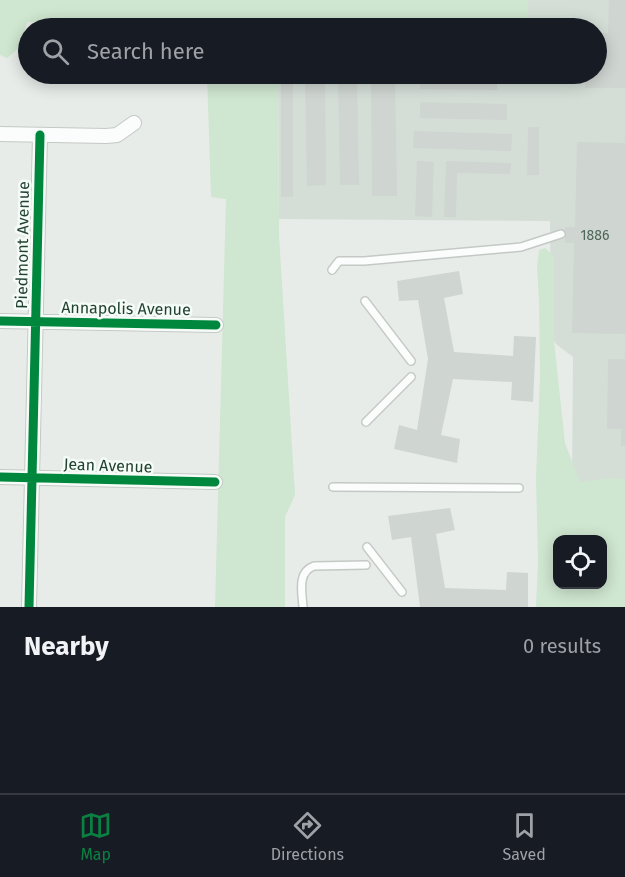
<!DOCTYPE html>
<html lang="en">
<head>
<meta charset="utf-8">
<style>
  :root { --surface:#171b24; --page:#20242c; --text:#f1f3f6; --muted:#9ea1a6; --line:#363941; --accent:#0b8043 }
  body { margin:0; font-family:"Fira Sans",sans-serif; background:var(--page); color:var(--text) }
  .controls { position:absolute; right:18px; bottom:18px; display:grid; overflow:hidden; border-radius:12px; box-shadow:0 3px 15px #0003 }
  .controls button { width:54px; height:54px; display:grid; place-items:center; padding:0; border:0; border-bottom:2px solid var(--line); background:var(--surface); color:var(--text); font:30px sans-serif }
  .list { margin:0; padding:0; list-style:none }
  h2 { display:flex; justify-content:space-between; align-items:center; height:78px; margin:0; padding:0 24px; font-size:26px }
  h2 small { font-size:20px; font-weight:400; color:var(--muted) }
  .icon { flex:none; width:33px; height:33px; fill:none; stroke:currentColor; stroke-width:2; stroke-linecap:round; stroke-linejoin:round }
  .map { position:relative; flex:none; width:625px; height:607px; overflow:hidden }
  .search { position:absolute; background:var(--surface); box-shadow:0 3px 15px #0003; left:18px; right:18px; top:18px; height:66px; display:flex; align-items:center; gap:15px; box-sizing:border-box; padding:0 21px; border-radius:33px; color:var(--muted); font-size:22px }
  .sheet { height:186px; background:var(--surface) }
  nav { display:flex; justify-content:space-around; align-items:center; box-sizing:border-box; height:84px; border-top:2px solid var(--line); background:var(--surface); font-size:16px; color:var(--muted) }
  nav a { display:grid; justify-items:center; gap:3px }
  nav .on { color:var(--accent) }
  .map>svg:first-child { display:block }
  .built { fill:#d4ded7 }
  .green { fill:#cfe6d0; fill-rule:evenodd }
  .building { fill:#cfd5d1 }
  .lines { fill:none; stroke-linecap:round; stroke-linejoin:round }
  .lane-casing { stroke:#c4c9c5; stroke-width:10 }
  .street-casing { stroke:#c4c9c5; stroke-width:16 }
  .lane { stroke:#fbfcfc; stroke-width:7 }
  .street { stroke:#fbfcfc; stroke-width:14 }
  .cycleway-casing { stroke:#f5fbf7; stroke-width:13 }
  .cycleway { stroke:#00873e; stroke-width:9 }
  .labels { text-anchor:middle; stroke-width:5; stroke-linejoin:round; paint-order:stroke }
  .number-label { font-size:14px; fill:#4e685a }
  .street-label { font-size:16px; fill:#224231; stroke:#f5fbf7 }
</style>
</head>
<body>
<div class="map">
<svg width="625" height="607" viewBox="0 0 625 607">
  <rect width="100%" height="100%" fill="#e7ece8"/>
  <path class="built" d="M0,0H625V483L572,482L573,357L556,344L551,335L550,221L279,219L278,74H596V28H406L429,25L502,27L525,18Z"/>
  <path class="green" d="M0,0H528V17L502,27L429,25L406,28H206L204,22L57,21L56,28H41V22H27L20,47L7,58L0,55Z
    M207,74H278L279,235L295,495L285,517V607H215L226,199L211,197Z
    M545,248L554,256V341L565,443L580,482L613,478L625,480V607H536L538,561L536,479L540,376L539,301L537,267L539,250ZM558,540H602V584H558Z"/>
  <path class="building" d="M609,0H625V88H585L586,74H596V33H608Z
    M281,74H293V197H281Z
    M305,74H325L326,185L307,186Z
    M338,74H357L359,185H340Z
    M371,74H395L397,196H372Z
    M421,74H497V90L420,89Z
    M420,102L507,104V120L420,118Z
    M528,127H539V175H527Z
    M414,131L512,134L511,151L413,148Z
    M577,142L625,143V334L572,333L574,243H565V227H575Z
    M417,161L434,162L432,217L415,216Z
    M446,161L511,163L510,174L457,173L456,217H444Z
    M459,271L463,294L444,298L454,352L513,356L514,336L536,337L533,402L511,400L512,382L453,379L441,435L460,439L457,463L394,449L399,425L417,430L428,359L418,300L399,301L397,281Z
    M608,359H625V446H621V429H607Z
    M450,508L455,530L436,534L445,588L506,590L507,572L528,573V607H420L411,537L392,540L388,516Z"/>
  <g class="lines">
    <defs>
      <path id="lane" d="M332,270L339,261H364L521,247L561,234
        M365,301L411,361
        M366,422L411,377
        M333,487L519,488
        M367,547L402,592
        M303,607C302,592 297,572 314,566L366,565"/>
      <path id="street" d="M0,134L106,136L117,135L134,123
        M0,321L216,325
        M0,477L215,482
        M29,607L40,135"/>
    </defs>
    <use href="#lane" class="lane-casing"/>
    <use href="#street" class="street-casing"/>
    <use href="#lane" class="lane"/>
    <use href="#street" class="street"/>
    <defs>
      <path id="cycleway" d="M0,321L216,325
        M0,477L215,482
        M29,607L40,135"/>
    </defs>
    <use href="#cycleway" class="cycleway-casing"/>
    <use href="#cycleway" class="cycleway"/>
  </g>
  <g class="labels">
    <g class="number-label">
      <text x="595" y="240">1886</text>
    </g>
    <g class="street-label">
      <text transform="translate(22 245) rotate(-89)" y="6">Piedmont Avenue</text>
      <text transform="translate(126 308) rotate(1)" y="6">Annapolis Avenue</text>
      <text transform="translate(108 465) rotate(2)" y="6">Jean Avenue</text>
    </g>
  </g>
</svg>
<div class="controls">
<button><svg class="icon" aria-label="locate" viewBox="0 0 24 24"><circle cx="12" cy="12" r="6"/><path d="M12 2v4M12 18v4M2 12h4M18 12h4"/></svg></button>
</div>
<div class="search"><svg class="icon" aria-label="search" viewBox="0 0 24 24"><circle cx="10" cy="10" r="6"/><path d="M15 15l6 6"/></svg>Search here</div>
</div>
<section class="sheet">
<h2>Nearby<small>0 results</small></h2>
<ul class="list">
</ul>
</section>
<nav>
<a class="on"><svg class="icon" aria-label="map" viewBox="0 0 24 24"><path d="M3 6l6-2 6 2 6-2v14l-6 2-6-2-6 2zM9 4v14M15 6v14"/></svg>Map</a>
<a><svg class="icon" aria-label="directions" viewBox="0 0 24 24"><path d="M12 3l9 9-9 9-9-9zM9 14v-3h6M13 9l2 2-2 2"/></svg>Directions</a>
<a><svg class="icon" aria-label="saved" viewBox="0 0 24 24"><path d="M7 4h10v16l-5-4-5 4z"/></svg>Saved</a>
</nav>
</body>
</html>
